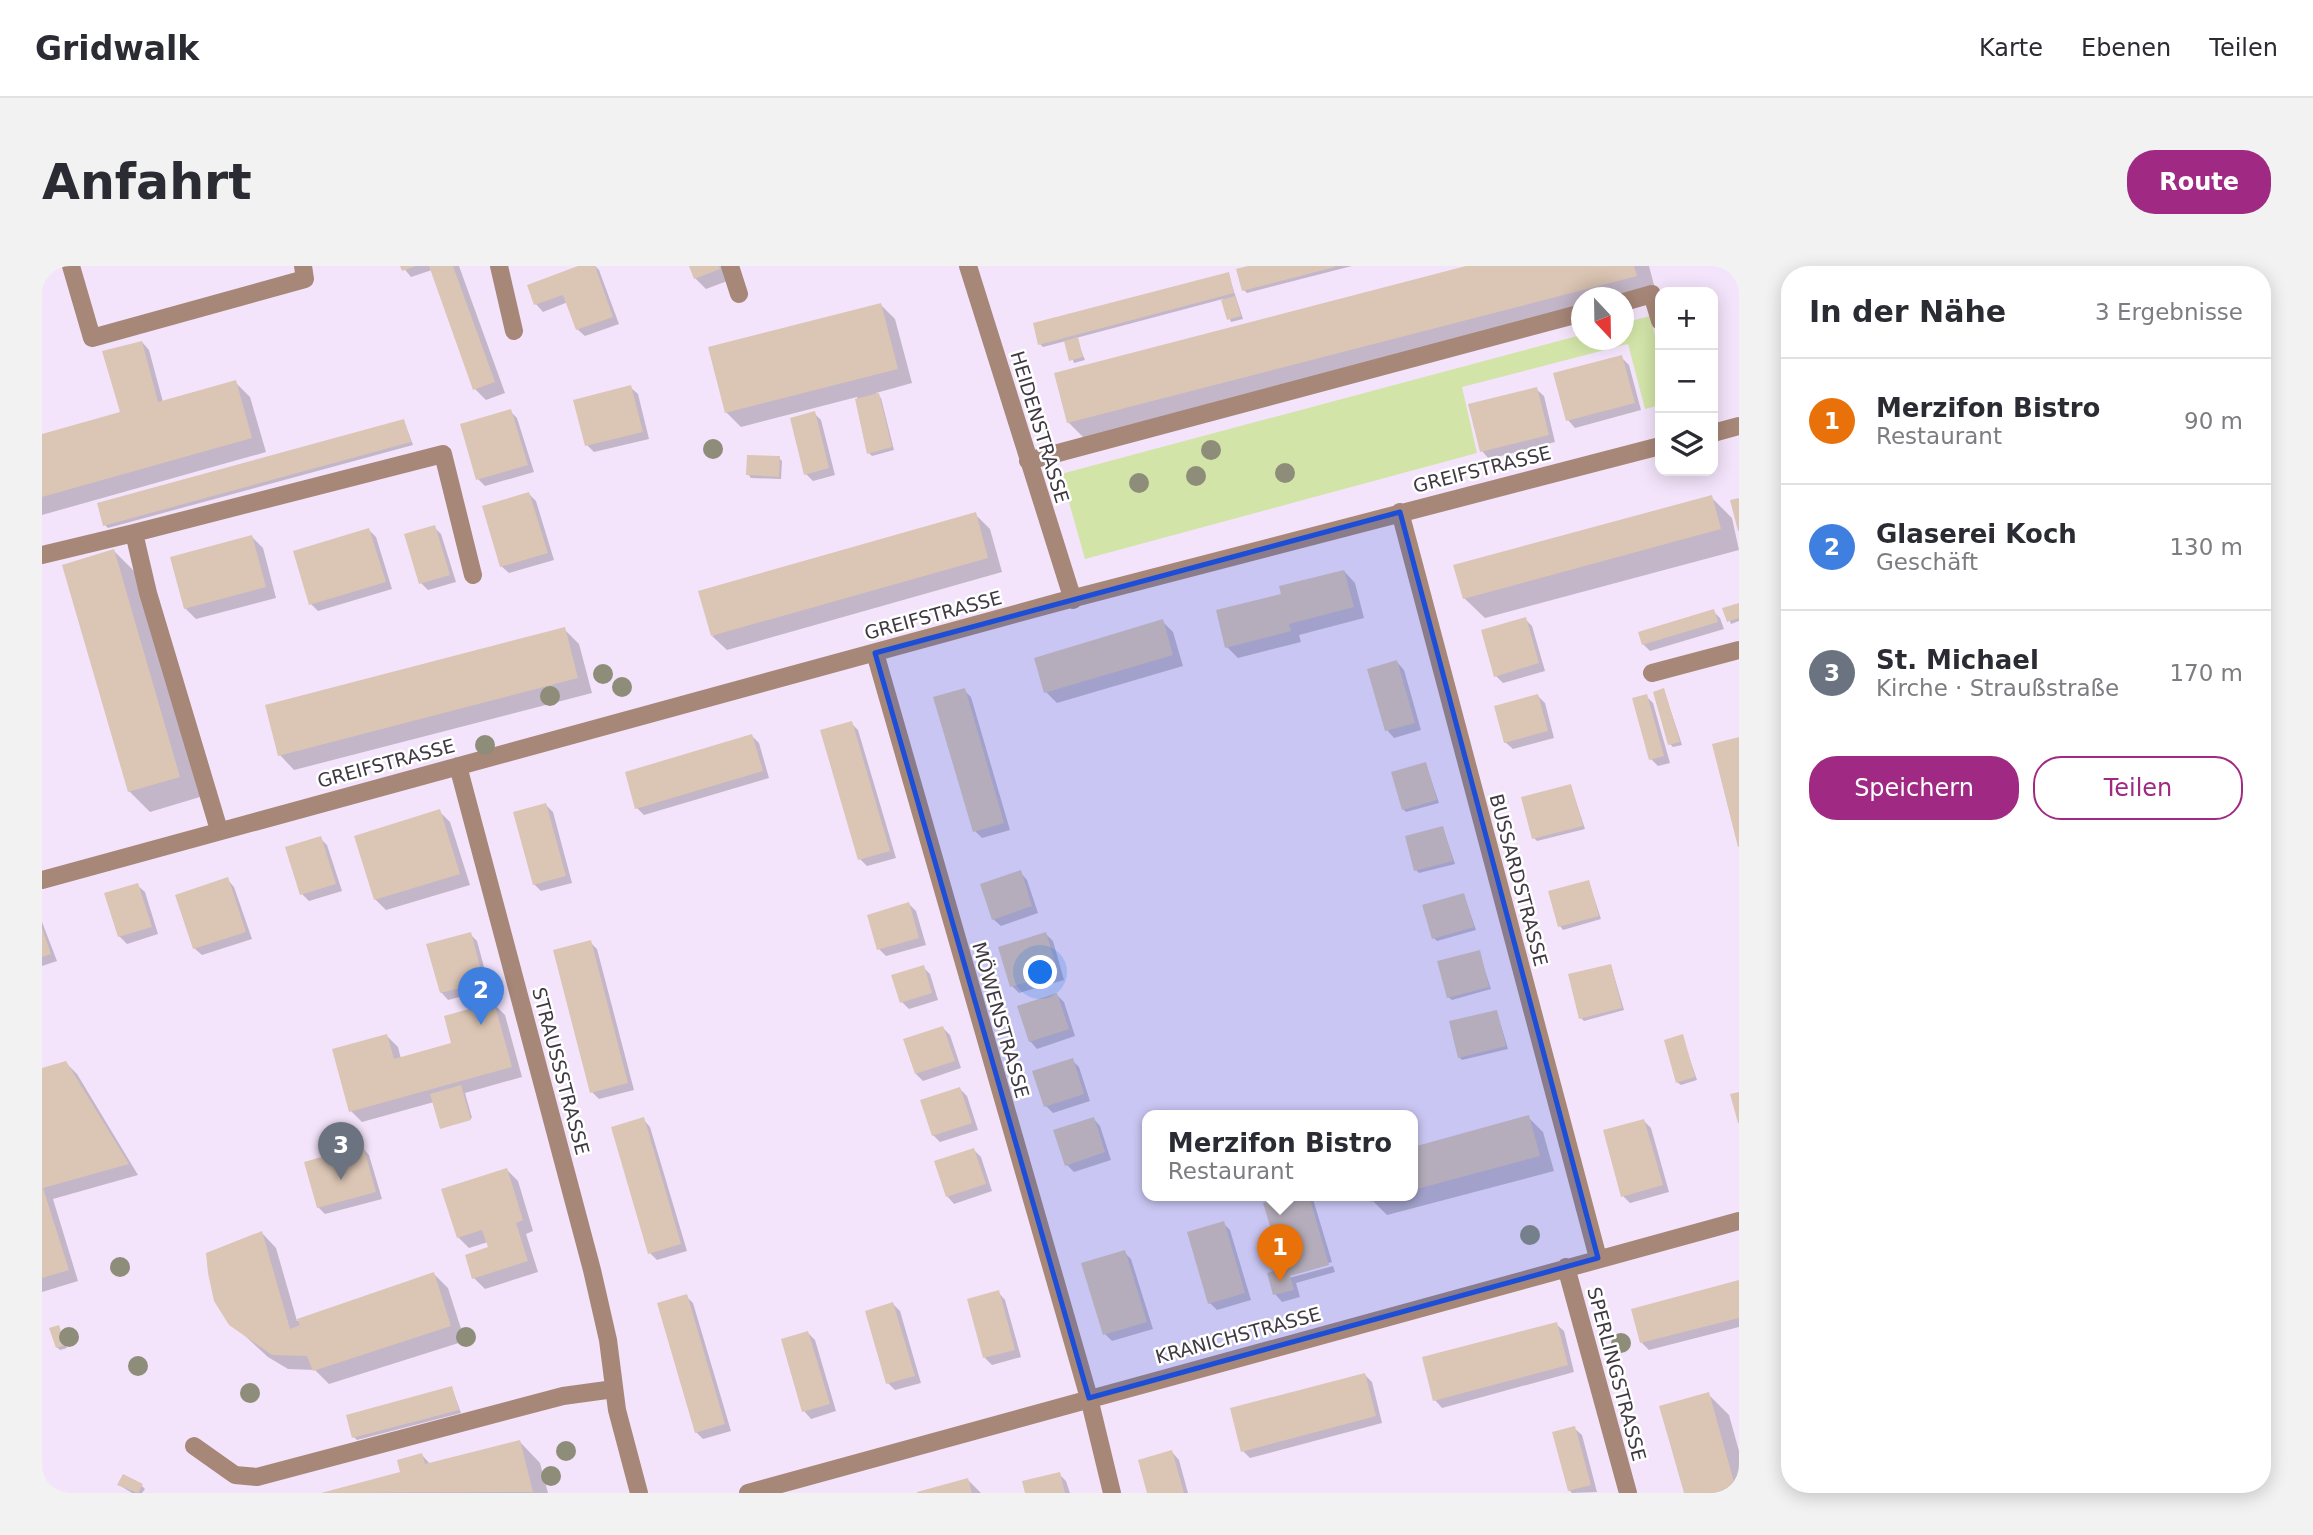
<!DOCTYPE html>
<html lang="de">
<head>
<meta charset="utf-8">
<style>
  :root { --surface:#fff; --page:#f2f2f3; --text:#2b2b33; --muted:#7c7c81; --line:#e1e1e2; --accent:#a02a83 }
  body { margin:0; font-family:"DejaVu Sans",sans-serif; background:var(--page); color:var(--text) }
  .controls { position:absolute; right:21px; top:21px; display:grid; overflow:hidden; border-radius:14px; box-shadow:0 4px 18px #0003 }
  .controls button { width:63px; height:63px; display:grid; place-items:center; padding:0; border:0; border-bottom:2px solid var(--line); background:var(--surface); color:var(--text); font:35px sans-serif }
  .compass { position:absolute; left:1529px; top:21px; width:63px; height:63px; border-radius:50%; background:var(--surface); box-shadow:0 4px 18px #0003; rotate:158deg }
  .you { position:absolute; left:999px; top:707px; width:24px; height:24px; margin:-18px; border:5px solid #fff; border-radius:50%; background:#1a73e8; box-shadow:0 0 0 10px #1a73e833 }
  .badge { display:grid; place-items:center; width:46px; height:46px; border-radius:50%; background:var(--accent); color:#fff; font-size:23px; font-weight:700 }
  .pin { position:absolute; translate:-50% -58px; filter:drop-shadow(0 2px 4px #0008) }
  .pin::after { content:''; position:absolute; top:37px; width:24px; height:21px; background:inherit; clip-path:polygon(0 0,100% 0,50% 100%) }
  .popup { position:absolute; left:1100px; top:844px; width:276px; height:91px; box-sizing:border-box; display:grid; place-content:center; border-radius:14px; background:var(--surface); filter:drop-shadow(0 2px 5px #0005); font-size:23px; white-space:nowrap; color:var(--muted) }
  .popup b { font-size:26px; color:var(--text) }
  .popup::after { content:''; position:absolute; left:50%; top:100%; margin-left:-14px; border:14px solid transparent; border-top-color:var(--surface) }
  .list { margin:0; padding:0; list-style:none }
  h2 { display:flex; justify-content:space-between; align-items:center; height:91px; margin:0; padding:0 28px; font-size:30px }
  h2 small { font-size:23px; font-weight:400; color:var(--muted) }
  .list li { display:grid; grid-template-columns:46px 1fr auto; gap:21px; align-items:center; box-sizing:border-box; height:126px; padding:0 28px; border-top:2px solid var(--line) }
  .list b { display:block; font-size:26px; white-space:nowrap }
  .list p { margin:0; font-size:23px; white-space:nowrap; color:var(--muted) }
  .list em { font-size:23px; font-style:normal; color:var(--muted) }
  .actions { display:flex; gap:14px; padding:21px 28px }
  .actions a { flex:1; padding:16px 0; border:2px solid var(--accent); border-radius:28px; text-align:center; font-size:24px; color:var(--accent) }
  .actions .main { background:var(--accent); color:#fff }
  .icon { flex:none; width:38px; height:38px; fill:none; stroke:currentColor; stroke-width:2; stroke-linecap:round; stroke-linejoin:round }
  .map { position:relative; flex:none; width:1697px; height:1227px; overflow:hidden; border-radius:28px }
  header { display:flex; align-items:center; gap:42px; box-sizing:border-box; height:98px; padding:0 35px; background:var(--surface); border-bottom:2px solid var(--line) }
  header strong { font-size:33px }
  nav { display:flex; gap:38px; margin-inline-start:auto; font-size:24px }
  .intro { display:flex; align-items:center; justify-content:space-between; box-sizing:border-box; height:168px; padding:0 42px }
  h1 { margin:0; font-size:49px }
  .button { padding:18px 32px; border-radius:28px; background:var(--accent); color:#fff; font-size:24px; font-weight:700 }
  main { display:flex; gap:42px; padding:0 42px }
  aside { flex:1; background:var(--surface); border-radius:28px; box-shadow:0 4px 18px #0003 }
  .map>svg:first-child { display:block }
  .green { fill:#d2e4a8 }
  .shadow { fill:#0003 }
  .building { fill:#dbc5b4 }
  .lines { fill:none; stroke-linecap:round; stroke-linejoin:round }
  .minor { stroke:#a78778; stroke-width:18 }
  .tree { fill:#8d8d79 }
  .marked { fill:#1d4ed8; fill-opacity:0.2; stroke:#1d4ed8; stroke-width:5; stroke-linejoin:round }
  .labels { text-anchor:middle; stroke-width:5; stroke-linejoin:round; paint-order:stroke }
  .street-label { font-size:19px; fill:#403942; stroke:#fff }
</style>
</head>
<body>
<header>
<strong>Gridwalk</strong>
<nav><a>Karte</a><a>Ebenen</a><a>Teilen</a></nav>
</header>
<div class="intro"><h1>Anfahrt</h1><a class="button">Route</a></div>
<main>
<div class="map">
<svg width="1697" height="1227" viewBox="0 0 1697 1227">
  <rect width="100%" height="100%" fill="#f4e4fb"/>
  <path class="green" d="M1608,50L1618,89V139L1603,143L1586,78L1420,121L1435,187L1043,293L1019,208L1539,69L1540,74H1582V57Z"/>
  <path class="shadow" d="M360,0H417L463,127L444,134L433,123L390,4L369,11Z
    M541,0H553L557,4L577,58L543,70L535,63L526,36L501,46L494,38L487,20Z
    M649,0H683L688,14L664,23L653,12Z
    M1213,0H1310L1205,27L1202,24Z
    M1431,0H1607L1615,30L1540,32V50L1047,177L1026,156Z
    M1186,7L1201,53L1189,56L1181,33L1034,72L1043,94L1032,97L1024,75L1001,81L998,78Z
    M839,39L853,53L870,117L834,127L839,132L852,184L830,190L827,187L815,131L699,161L684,146Z
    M100,76L107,84L121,136L193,116L208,131L224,186L0,249V170L81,147Z
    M1579,91L1587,99L1599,144L1533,162L1526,154Z
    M588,121L596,128L607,173L552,186L545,179Z
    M1494,123L1502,130L1513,176L1447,193L1440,185Z
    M468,145L475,152L492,206L443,220L436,213Z
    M772,147L779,154L793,209L771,215L764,208Z
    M362,155L371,179L66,262L63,259Z
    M737,192L740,195L739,213L709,212L706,208Z
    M487,228L494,235L512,294L467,307L459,300Z
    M1669,231L1690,252L1697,284L1443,352L1422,332Z
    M933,248L948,263L960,306L685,384L670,370Z
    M392,261L399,268L414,316L386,324L379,317Z
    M327,264L334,271L350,323L276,345L269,338Z
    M210,271L221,282L234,332L154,353L143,342Z
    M72,285L93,306L158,531L108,546L87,525Z
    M1302,305L1313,317L1322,352L1257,369L1259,376L1196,392L1185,381L1241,329Z
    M1697,338V355L1689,358L1683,343Z
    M1671,345L1678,352L1682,363L1608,385L1601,378Z
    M1483,353L1490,360L1503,405L1461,417L1454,410Z
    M1120,355L1131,366L1141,400L1015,437L1004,426Z
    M522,363L537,378L550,427L252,504L238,489Z
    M1355,396L1362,404L1379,464L1352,472L1345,464Z
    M922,424L929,431L968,564L940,572L933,565Z
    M1622,424L1640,479L1631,481L1628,478Z
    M1496,430L1503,437L1512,472L1471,483L1463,476Z
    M1604,430L1611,437L1628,497L1616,500L1609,493Z
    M809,457L816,464L854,592L825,600L818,593Z
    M710,470L717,477L727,512L602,549L595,542Z
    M1384,498L1397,537L1364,546L1361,543Z
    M1529,520L1543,563L1495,575L1492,572Z
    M504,539L511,546L530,617L499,625L492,618Z
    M397,545L408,556L428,619L344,644L333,633Z
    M1401,562L1413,598L1377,607L1374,604Z
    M278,572L285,579L300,625L267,635L260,628Z
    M978,606L985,614L996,647L959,660L951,653Z
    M185,613L192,621L210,673L160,689L152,682Z
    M1547,616L1559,653L1521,664L1518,660Z
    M95,619L103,626L116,668L85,678L77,670Z
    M1422,629L1434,664L1395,675L1392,672Z
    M867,638L874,645L884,679L844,690L837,683Z
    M0,656L15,695L0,700Z
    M428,668L435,675L448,723L406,734L399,726Z
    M1004,668L1011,675L1022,714L977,727L970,720Z
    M548,676L555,683L592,824L557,833L550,826Z
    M1437,686L1449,723L1410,734L1406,731Z
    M1569,699L1582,744L1542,755L1539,752Z
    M881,701L888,708L896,734L867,743L860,736Z
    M1015,729L1022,736L1033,770L995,783L988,775Z
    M452,738L463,749L480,811L423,827L430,852L399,861L392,836L320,856L309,845L345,770L356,781L359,793L412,778Z
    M1455,746L1466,783L1420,794L1417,791Z
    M901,762L908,769L919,802L881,815L874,808Z
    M1640,770L1655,814L1639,819L1635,816Z
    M1030,794L1037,801L1048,835L1011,847L1004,840Z
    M24,797L35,808L96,909L11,933L36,1015L0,1026V804Z
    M918,823L925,830L936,864L898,876L891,869Z
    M1486,851L1501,866L1512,905L1345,949L1331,935L1330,930H1371V883Z
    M1051,852L1058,860L1069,894L1032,906L1025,899Z
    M601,853L608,861L645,985L615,994L608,987Z
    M1602,855L1609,862L1627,926L1588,937L1581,930Z
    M320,881L327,889L340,933L283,948L276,941Z
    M932,884L939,891L950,925L912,938L905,930Z
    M465,904L476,915L491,965L484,968L496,1006L443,1023L432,1012L448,983L446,976L427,982L416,971Z
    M1248,930L1271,933L1290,996L1247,1009V1012L1291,1000L1293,1006L1254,1017L1258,1031L1240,1036L1233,1028L1243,1004Z
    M1181,957L1188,964L1209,1034L1175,1044L1168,1037Z
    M220,967L234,982L255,1055L392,1008L406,1022L423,1075L287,1118L273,1104L246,1103L226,1091L189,1057Z
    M1082,986L1089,993L1111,1063L1070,1075L1063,1068Z
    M1697,1016V1061L1607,1084L1600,1077L1591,1045Z
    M956,1026L963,1034L979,1091L950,1099L943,1092Z
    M644,1030L651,1037L689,1165L661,1173L654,1166Z
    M851,1038L858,1045L879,1117L853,1124L846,1117Z
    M1514,1058L1522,1065L1532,1106L1400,1142L1393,1134Z
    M16,1061L25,1082L18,1084L15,1081Z
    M766,1067L773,1074L794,1145L769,1153L762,1145L741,1074Z
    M1323,1109L1330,1116L1340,1157L1208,1192L1201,1185Z
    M410,1122L419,1147L315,1174L312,1171Z
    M1666,1128L1687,1149L1697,1185V1227H1643Z
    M1532,1162L1540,1169L1555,1226L1530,1227L1527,1224Z
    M478,1176L498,1197L506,1227H282L361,1207L380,1189L389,1199Z
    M1130,1186L1137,1194L1146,1227H1107Z
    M1017,1208L1024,1215L1028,1227H985Z
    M926,1214L939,1227H879Z
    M77,1219L100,1220L103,1223L100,1227H90Z"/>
  <path class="building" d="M358,0H374L360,5Z
    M387,0H411L453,116L431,124Z
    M536,0H553L571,51L534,64L521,29L492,39L485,19Z
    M647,0H677L678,3L652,13Z
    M1206,0H1293V1L1200,25L1194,3Z
    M1424,0H1592L1595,10L1025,157L1012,107Z
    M1187,6L1192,27L996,79L991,57Z
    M1193,30L1199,50L1185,54L1179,34Z
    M839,37L856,103L683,147L666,81Z
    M1036,71L1041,91L1027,95L1022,75Z
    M100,75L116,136L194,114L210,172L0,231V168L78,146L60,85Z
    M1580,89L1593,137L1524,155L1511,107Z
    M589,119L601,166L543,180L531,134Z
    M1495,121L1507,169L1438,186L1426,138Z
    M837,127L850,181L825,188L813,133Z
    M469,143L486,199L434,214L418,158Z
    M773,145L787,202L762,209L748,152Z
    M362,153L369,176L61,260L55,237Z
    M705,189L738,190L737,211L704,209Z
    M487,226L506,287L458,301L440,240Z
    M1670,229L1679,263L1421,333L1411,299Z
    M1697,232V265H1696L1688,234Z
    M934,246L946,292L669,370L656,325Z
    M393,259L408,309L377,318L362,268Z
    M327,262L344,316L267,339L251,285Z
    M210,269L224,321L142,343L128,291Z
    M72,283L138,511L86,526L20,299Z
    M1302,304L1312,341L1247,358L1249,365L1183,382L1174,344L1239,328L1237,320Z
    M1697,337V352L1685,356L1680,342Z
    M1672,343L1676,356L1600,379L1596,366Z
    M1484,351L1497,397L1452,411L1439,364Z
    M1121,353L1131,389L1002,427L992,392Z
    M523,361L536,412L236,490L223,439Z
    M1355,394L1373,457L1343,465L1325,403Z
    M923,422L962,557L931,566L891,431Z
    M1622,422L1638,476L1626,479L1611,426Z
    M1496,428L1506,465L1462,477L1452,440Z
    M1605,428L1622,490L1607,494L1590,432Z
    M810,455L848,585L816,594L778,464Z
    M710,468L721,505L593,543L583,506Z
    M1697,471V581H1696L1670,478Z
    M1384,496L1395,534L1360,544L1349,506Z
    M1529,518L1541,560L1490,573L1479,531Z
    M504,537L524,610L491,619L471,546Z
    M398,543L418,608L332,634L312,570Z
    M1401,560L1411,595L1372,605L1363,570Z
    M279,570L294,618L258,629L243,581Z
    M979,604L990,640L950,654L938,618Z
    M186,611L204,666L151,683L133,629Z
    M1547,614L1557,650L1516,661L1506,625Z
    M96,617L110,661L76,671L62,627Z
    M1422,627L1432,661L1390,673L1380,639Z
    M867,636L877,672L835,684L825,649Z
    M0,662L9,688L0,691Z
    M429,666L442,716L398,727L384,678Z
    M1004,666L1016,707L968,721L956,681Z
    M549,674L586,817L548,827L511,684Z
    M1438,684L1447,721L1405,732L1395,695Z
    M1569,698L1580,742L1537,753L1526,708Z
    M882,699L890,727L858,737L849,709Z
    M1015,727L1027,763L987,776L975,740Z
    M452,736L470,801L307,846L290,783L345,768L352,793L409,777L402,750Z
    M1455,744L1464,780L1416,792L1407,755Z
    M901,760L913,795L873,808L861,773Z
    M1641,768L1653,811L1634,817L1622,774Z
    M1031,792L1042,828L1002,841L990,805Z
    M24,795L87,898L1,922L27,1004L0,1012V802Z
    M419,819L429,854L398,863L388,828Z
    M918,821L930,857L890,870L878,834Z
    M1697,826V857H1696L1688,828Z
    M1487,849L1498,890L1371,924V881Z
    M602,851L639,978L606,988L569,861Z
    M1052,851L1063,886L1023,900L1011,864Z
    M1602,853L1621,919L1579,931L1561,864Z
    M321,879L334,926L275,942L262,896Z
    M932,882L944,918L904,931L892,895Z
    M465,902L481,954L474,957L486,995L430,1013L423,989L446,981L440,964L415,972L399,923Z
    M1242,930H1267L1287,999L1248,1010L1252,1024L1231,1029L1225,1007L1241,1002L1221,937Z
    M1328,930H1346V931L1329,936Z
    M1182,955L1203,1027L1166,1038L1145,966Z
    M220,965L248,1063L258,1059L255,1053L392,1006L409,1060L271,1105L265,1090L230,1089L187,1059L172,1035L166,1007L164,987Z
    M1083,984L1105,1056L1061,1069L1039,997Z
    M1697,1014V1052L1598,1077L1589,1043Z
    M957,1024L973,1084L941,1092L925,1033Z
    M645,1028L683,1158L653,1167L615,1037Z
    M851,1036L873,1110L844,1118L823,1045Z
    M1515,1056L1526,1099L1391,1135L1380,1091Z
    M17,1059L23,1079L14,1082L7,1062Z
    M766,1065L788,1138L760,1146L739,1073Z
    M1323,1107L1334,1150L1199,1186L1188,1142Z
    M410,1120L417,1144L310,1172L304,1149Z
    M1667,1126L1695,1227H1642L1626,1171L1617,1140Z
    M1533,1160L1549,1219L1526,1225L1510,1166Z
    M478,1174L491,1226L279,1227L358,1206L355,1194L380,1187L383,1198Z
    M1130,1184L1142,1227H1105L1096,1194Z
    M1018,1206L1023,1227H983L980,1215Z
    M81,1208L101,1218L96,1227L75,1219Z
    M926,1212L930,1227H875V1226Z"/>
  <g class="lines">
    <path class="minor" d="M29,0L50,72L263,13L261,0
      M457,0L472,65
      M688,0L697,28
      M926,0L1031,334
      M1582,36L1610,28L1618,55
      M1671,167L1697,160
      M986,195L1540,47
      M1358,246L1556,992
      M0,289L92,267
      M833,387L1047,1132L1070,1227
      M1610,407L1697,384
      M416,500L550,1004L566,1074L575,1144L597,1227
      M177,564L106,327L92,267L401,188L431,309
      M0,614L1017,336L1618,180
      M1524,1001L1586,1227
      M152,1180L193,1209L215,1211L521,1130L572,1123
      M706,1227L1697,955"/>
  </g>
  <g class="tree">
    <circle cx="671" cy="183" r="10"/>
    <circle cx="1169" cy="184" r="10"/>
    <circle cx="1243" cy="207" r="10"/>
    <circle cx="1154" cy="210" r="10"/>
    <circle cx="1097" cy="217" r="10"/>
    <circle cx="561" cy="408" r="10"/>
    <circle cx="580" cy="421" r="10"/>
    <circle cx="508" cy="430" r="10"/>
    <circle cx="443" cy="479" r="10"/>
    <circle cx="1488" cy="969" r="10"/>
    <circle cx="78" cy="1001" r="10"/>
    <circle cx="27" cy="1071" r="10"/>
    <circle cx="424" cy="1071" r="10"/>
    <circle cx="1579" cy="1077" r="10"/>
    <circle cx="96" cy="1100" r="10"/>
    <circle cx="208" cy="1127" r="10"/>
    <circle cx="524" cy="1185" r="10"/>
    <circle cx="509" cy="1210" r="10"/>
  </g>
  <path class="marked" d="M1358,246L1556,992L1047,1132L833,387Z"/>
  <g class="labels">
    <g class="street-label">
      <text transform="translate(998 161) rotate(73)" y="7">HEIDENSTRASSE</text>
      <text transform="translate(1440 203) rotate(-14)" y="7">GREIFSTRASSE</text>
      <text transform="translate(891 349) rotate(-15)" y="7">GREIFSTRASSE</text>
      <text transform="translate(344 497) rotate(-15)" y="7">GREIFSTRASSE</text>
      <text transform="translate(1477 614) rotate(75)" y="7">BUSSARDSTRASSE</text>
      <text transform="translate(959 754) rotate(74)" y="7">MÖWENSTRASSE</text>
      <text transform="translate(519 805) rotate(75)" y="7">STRAUSSSTRASSE</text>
      <text transform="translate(1196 1069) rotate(-15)" y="7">KRANICHSTRASSE</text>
      <text transform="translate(1575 1108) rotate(75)" y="7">SPERLINGSTRASSE</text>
    </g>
  </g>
</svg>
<div class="controls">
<button>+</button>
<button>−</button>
<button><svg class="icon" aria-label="layers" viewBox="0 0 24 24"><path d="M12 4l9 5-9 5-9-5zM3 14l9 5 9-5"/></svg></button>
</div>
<svg class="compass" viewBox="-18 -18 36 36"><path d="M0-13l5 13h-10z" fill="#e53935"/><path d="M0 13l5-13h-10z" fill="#7c7c81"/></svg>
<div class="you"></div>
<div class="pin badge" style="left:1238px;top:1016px;background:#e8710a">1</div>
<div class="popup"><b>Merzifon Bistro</b>Restaurant</div>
<div class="pin badge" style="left:439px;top:759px;background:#3f7fe0">2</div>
<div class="pin badge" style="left:299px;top:914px;background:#6b7280">3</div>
</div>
<aside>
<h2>In der Nähe<small>3 Ergebnisse</small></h2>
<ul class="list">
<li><span class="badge" style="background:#e8710a">1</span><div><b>Merzifon Bistro</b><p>Restaurant</p></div><em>90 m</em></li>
<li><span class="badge" style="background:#3f7fe0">2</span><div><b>Glaserei Koch</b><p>Geschäft</p></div><em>130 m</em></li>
<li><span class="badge" style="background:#6b7280">3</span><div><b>St. Michael</b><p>Kirche · Straußstraße</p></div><em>170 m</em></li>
</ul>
<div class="actions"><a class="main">Speichern</a><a>Teilen</a></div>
</aside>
</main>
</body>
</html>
